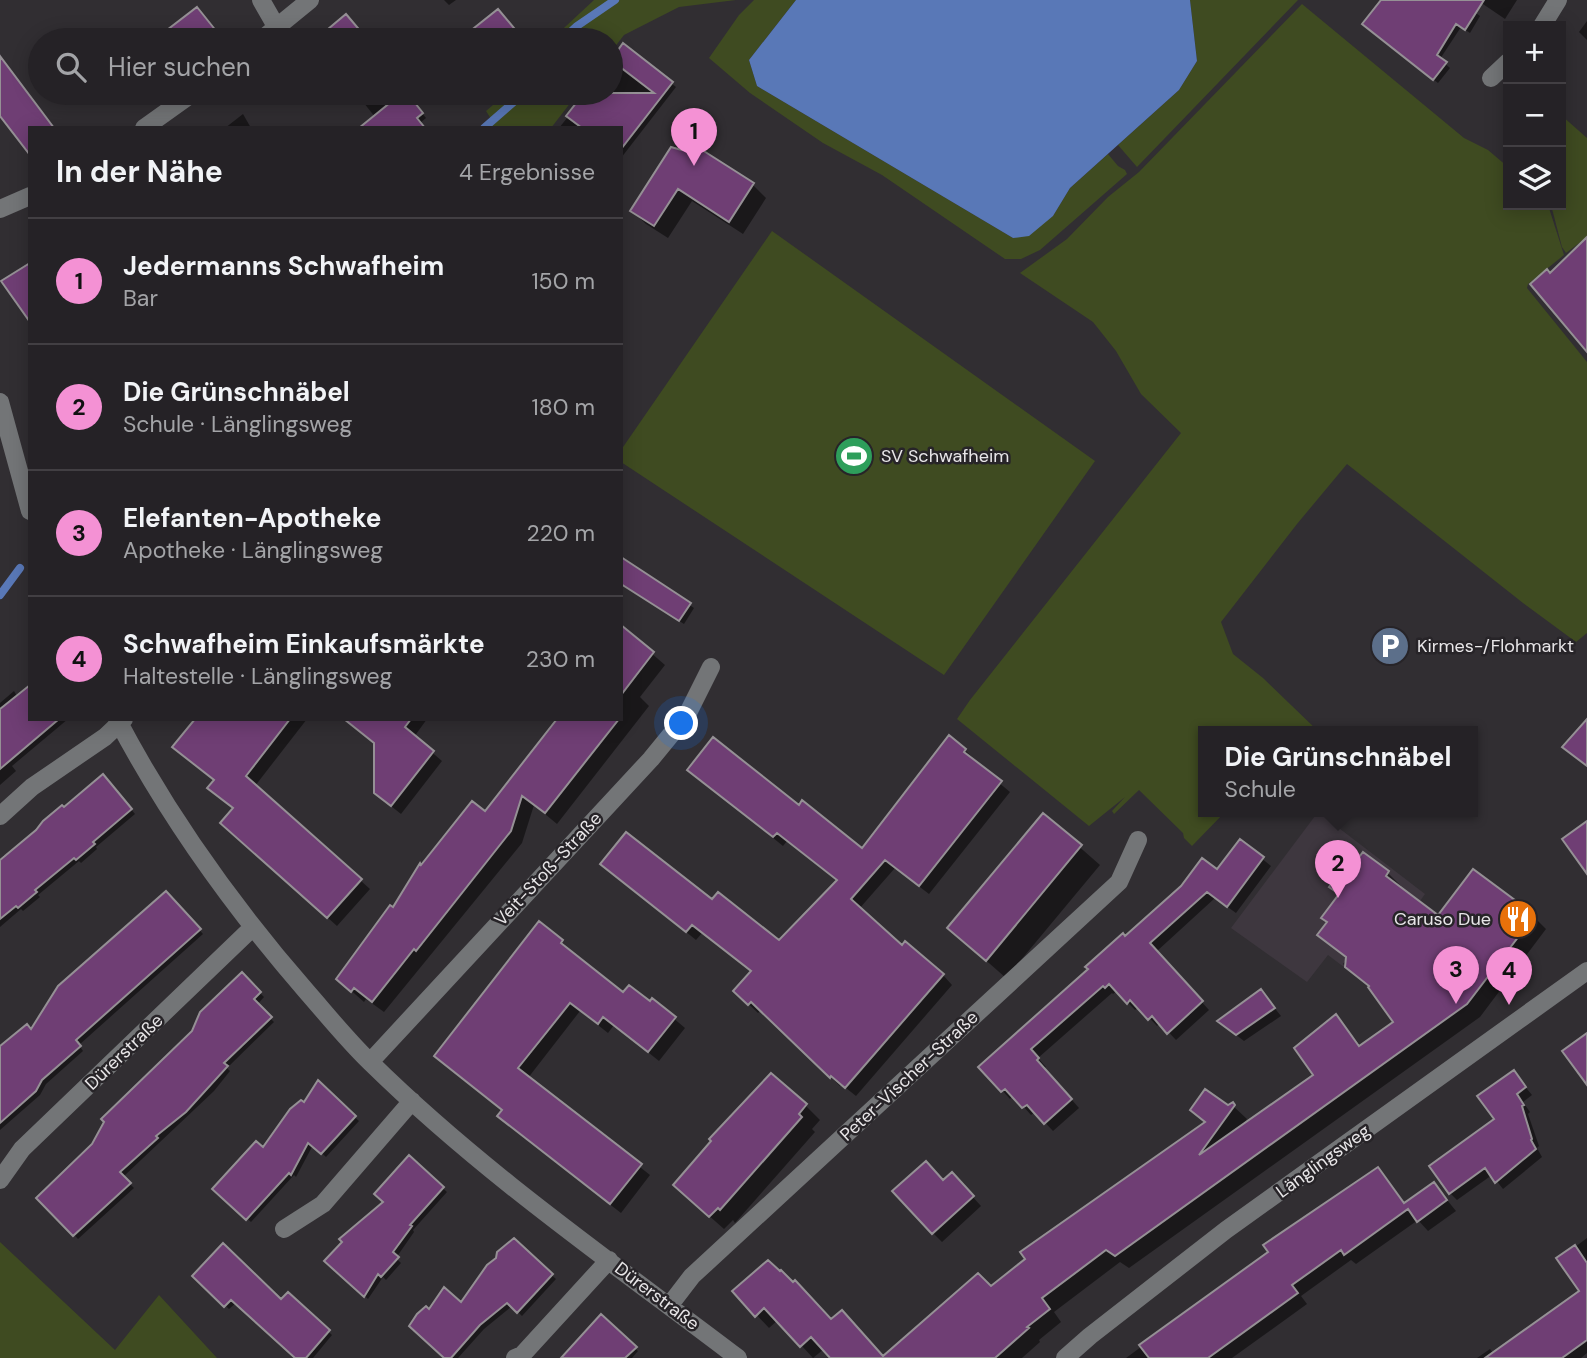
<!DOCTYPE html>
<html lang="de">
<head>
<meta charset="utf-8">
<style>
  :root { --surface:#252226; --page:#312f32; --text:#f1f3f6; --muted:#a3a4a7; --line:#423f43; --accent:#f491d4 }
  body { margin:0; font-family:"DM Sans",sans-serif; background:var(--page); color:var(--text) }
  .controls { position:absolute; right:21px; top:21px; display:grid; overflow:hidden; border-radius:0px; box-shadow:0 4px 18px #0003 }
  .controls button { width:63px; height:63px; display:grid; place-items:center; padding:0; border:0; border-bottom:2px solid var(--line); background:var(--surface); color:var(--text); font:35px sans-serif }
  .you { position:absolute; left:682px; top:724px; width:24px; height:24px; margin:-18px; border:5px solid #fff; border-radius:50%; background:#1a73e8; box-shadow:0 0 0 10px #1a73e833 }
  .badge { display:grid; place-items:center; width:46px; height:46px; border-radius:50%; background:var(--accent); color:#111; font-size:23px; font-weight:700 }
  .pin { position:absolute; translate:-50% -58px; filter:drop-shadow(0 2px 4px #0008) }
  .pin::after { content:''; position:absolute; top:37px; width:24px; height:21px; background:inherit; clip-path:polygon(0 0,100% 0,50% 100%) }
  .popup { position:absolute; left:1198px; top:726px; width:280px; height:91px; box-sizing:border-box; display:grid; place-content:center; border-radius:0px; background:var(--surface); filter:drop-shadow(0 2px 5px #0005); font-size:23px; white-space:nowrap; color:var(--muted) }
  .popup b { font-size:26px; color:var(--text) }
  .popup::after { content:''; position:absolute; left:50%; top:100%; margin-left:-14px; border:14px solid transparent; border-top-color:var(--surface) }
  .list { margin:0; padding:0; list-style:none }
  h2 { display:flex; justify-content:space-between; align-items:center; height:91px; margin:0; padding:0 28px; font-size:30px }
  h2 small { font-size:23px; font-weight:400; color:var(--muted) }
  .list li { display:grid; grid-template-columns:46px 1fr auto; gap:21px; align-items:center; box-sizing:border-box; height:126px; padding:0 28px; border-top:2px solid var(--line) }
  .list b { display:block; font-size:26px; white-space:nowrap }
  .list p { margin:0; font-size:23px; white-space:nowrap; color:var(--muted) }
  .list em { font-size:23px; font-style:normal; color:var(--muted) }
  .icon { flex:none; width:38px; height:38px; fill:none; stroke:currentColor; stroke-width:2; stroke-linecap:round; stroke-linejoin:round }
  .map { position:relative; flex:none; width:1587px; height:1358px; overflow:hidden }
  .search { position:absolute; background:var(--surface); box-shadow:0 4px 18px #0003; left:28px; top:28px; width:595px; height:77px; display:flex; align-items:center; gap:18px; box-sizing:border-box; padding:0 24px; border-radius:38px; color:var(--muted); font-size:26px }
  .panel { position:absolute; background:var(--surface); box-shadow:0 4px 18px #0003; left:28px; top:126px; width:595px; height:595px; border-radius:0px }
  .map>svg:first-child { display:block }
  .built { fill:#3e373f }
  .green { fill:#3f4b21 }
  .water { fill:#5978b7 }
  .shadow { fill:#0007 }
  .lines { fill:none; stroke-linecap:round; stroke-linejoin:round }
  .stream { stroke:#5978b7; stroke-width:8 }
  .building { fill:#6f3e74; stroke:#959095; stroke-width:2 }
  .minor { stroke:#737577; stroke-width:18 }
  .labels { text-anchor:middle; stroke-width:5; stroke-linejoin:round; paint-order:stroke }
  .poi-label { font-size:18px; fill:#e8e6e8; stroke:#272428; text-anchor:start }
  .street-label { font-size:18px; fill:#e8e6e8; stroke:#272428 }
</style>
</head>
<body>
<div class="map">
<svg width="1587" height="1358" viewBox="0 0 1587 1358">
  <rect width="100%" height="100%" fill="#312e32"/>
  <path class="built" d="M1318,812L1425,894L1403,925L1399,923L1357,977L1328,955L1307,982L1231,928Z"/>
  <path class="green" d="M594,0H736L679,7L624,35L611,52V40H551Z
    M754,0H796L749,60L757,86L1013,238L1053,216L1070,188L1108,154L1118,166L1125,170L1127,174L1040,250L1021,259H1005L882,175L823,143L750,93L709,58L739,15Z
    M1190,0H1298L1137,167L1118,145L1179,90L1197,61Z
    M1302,4L1464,138L1488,150L1508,167V205H1547L1549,208L1564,255L1528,284L1527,288L1587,362V633L1576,642L1523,603L1347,464L1297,524L1221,622L1233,654L1263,678L1319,732H1203V812H1225L1192,846L1184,838L1183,833L1139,790L1114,814L1112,811L1125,797L1089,826L957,719L970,700L1181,433L1141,394L1116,351L1093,322L1020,273L1067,239L1108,197L1139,172Z
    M507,93H578L551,128H485L493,122L486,111Z
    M1561,115L1587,138V237L1566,253L1562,247L1551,205H1561Z
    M772,231L1095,461L944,675L621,462V450Z
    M0,1242L115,1350L159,1295L217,1358H0Z"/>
  <path class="water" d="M796,0H1190L1197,61L1179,90L1070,188L1053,216L1029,236L1013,238L757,86L749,60Z"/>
  <path class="shadow" d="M444,0H456L449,5Z
    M1383,0H1458L1480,16L1470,33L1461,27L1440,59L1450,68L1438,83L1368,28Z
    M1477,0H1517L1505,19Z
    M206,18L223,40H173L167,32Z
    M1587,21V40L1579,32Z
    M623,46L676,87L621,158V128H559L587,93H611V62Z
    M356,93H400L401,95L405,93L426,118L420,123L375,117Z
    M243,114L251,128H225Z
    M674,146L753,185L766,198L743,234L692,201L668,238L646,224L632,211Z
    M621,559L694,608L684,624L621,584Z
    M621,627L665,665L640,697L649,706L557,824L534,805L522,843L384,1012L366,999L364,1002L338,979L393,909L485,814L559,719H621Z
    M14,691L30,719H68L12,766L16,771L0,785V703Z
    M196,719H307L255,786L370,889L337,926L232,832L234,809L209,788L215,781Z
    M344,719H427L414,737L442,761L401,814L386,802L376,745Z
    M965,750L974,759L973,761L1010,792L929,894L895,868L859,909L902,947L943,975L952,985L856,1096L841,1084L840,1086L761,1010L758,1013L735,991L753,972L702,933L696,940L602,864L712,901L780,942L838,881L787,841L783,846L689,770L799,807L863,850Z
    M107,780L135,814L96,847L97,849L81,863L79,861L38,895L40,897L23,911L21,909L0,927V859L4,855L6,857L64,809Z
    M1043,815L1100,865L1006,978L949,928Z
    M1240,841L1271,866L1236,913L1215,898L1156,952L1209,1010L1176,1040L1160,1023L1157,1026L1139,1007L1135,1010L1117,991L1113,994L1112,993L1038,1058L1046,1067L1044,1068L1079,1108L1053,1131L1035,1112L1031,1115L1013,1095L1010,1099L981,1067L1125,938L1218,871Z
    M1364,854L1388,873L1401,886L1399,888L1439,918L1533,916L1546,929L1480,1017L1129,1268L1120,1262L1054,1312L1061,1322L1039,1340L1040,1342L1022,1358H886L992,1288L1206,1124L1192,1110L1228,1107L1232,1105L1247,1119L1242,1126L1315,1075L1336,1016L1361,1046L1395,1023L1371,988L1343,964L1347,959L1319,935L1328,923L1353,868Z
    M166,893L203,934L79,1045L83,1051L46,1084L40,1095L0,1130V1074L32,1031Z
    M539,924L562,942L572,951L571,953L624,994L650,1003L652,1000L685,1028L659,1061L614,1025L608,1033L580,1011L528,1078L650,1175L621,1213L509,1126L499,1116L503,1111L436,1056Z
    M242,975L264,997L257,1005L274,1022L227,1068L230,1071L214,1091L123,1177L134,1188L78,1239L39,1198L94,1145Z
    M1261,991L1281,1016L1244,1041L1227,1028Z
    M1513,1072L1532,1095L1523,1102L1530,1112L1528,1114L1539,1146L1537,1148L1542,1157L1503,1189L1492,1175L1457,1200L1450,1193L1496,1119Z
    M318,1083L359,1121L326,1157L313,1145L296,1177L294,1175L251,1222L215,1189L263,1150L304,1105Z
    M806,1106L820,1120L812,1129L815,1132L735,1223L733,1220L724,1229L690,1199Z
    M410,1158L447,1192L413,1230L414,1232L396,1258L401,1263L386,1280L383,1277L368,1299L327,1261L385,1202Z
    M1377,1169L1406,1204L1434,1184L1456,1211L1428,1231L1418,1220L1356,1264L1351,1260L1301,1296L1307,1304L1232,1358H1126L1270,1252Z
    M944,1182L961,1184L981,1206L942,1242L933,1233Z
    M1587,1238V1353L1581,1358H1477L1490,1349L1494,1354L1581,1291L1559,1259Z
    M514,1241L556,1279L522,1316L512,1306L484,1329L458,1358H446L429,1311L461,1305Z
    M194,1275L281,1301L288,1294L332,1335L313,1358H297L236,1303L229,1309Z
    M734,1291L831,1321L884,1358H832L824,1349L813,1358L778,1320L769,1328Z
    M601,1317L638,1351L632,1358H573Z"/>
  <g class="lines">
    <path class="stream" d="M562,40L577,26L615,0
      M484,128L524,93
      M0,595L20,568"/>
  </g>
  <path class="building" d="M1381,0H1484L1465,30L1456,24L1437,55L1447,62L1433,80L1362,24Z
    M197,7L217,32L207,40H154Z
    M498,9L524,40H459Z
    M346,14L368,40H315Z
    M623,43L673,82L621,149V128H582L566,116L584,93H654L611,60Z
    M0,56L54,128H30V155L0,116Z
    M402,93H407L423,113L417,118L425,128H359Z
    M688,141L754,183L729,222L678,189L654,226L630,211L671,147L682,150Z
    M1587,237V352L1530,284L1547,269L1550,273Z
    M30,263V322L1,281Z
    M621,557L691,603L679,621L621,584Z
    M621,625L654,652L621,695Z
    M30,685V719H59L0,769V709Z
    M195,719H290L246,776L362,879L327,918L220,823L233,808L207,788L214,780L172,747Z
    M344,719H411L405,727L434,751L391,806L374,793V743Z
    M557,719H619L545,813L522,796L511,831L416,951L414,949L372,1002L354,988L351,992L336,979L390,905L393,907L420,863L421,865L472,801L485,811Z
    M1587,719V766L1562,747Z
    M949,735L966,749L964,752L1002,781L919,886L885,860L851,899L902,945L905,941L944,974L845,1088L831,1076L830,1078L751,1002L748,1005L733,991L751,971L692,925L686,932L600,864L626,832L712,899L718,892L779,940L837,880L777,833L773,837L687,770L713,737L799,805L802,800L862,848Z
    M103,774L132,809L93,842L95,844L76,860L74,858L35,890L37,892L18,908L16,906L0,919V860L36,830L43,821L62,805L64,807Z
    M1043,813L1082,845L986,961L947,928Z
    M1587,821V874L1562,839Z
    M1240,839L1264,857L1227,907L1207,892L1150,943L1203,1001L1167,1034L1152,1016L1148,1020L1130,1000L1127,1004L1109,984L1105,988L1103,986L1031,1049L1039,1058L1037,1060L1072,1099L1044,1124L1027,1105L1022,1108L1005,1089L1001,1092L978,1067L1088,969L1085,967L1123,933L1125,936L1181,886L1202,858L1217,869Z
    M1363,852L1389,871L1386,876L1438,915L1473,869L1535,915L1467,1004L1115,1256L1106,1250L1042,1298L1050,1309L1027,1327L1029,1328L995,1358H830L811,1337L800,1347L764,1308L755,1317L732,1291L768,1260L780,1271L781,1270L793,1282L795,1280L831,1319L842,1310L883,1356L978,1273L991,1286L1025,1259L1020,1252L1205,1122L1190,1110L1205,1089L1228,1105L1233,1102L1235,1105L1199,1155L1313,1075L1294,1048L1336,1014L1359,1046L1393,1022L1368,987L1369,986L1345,967L1346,957L1317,935L1327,922L1321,918L1339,894L1329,887L1348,862L1353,865Z
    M166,891L201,929L76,1040L81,1046L42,1080L36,1091L0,1123V1046L27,1024L31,1029L58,986Z
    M539,921L563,940L561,943L623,992L629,985L650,1001L652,998L676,1017L648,1052L603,1017L598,1024L570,1003L518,1068L642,1164L610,1204L497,1116L502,1110L434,1056Z
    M242,972L261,992L254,999L272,1017L224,1063L228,1066L186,1112L156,1136L158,1138L120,1172L131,1183L73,1236L36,1198L92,1144L104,1122L101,1119L192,1031L200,1012Z
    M1261,989L1275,1008L1236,1035L1217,1021Z
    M1587,1033V1085L1562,1051Z
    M1514,1070L1526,1087L1517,1094L1524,1105L1522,1106L1532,1139L1531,1140L1536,1149L1495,1183L1485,1168L1449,1194L1429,1166L1494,1119L1477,1096Z
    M771,1073L807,1104L799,1114L802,1117L720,1210L718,1208L709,1217L673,1185L711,1141L709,1139Z
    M318,1080L356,1116L321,1154L308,1143L291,1175L289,1173L246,1220L212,1189L256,1141L263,1147L290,1109L301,1100L304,1102Z
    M409,1155L444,1187L410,1225L412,1226L393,1252L399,1257L381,1277L378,1274L364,1297L324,1261L342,1242L339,1239L383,1202L374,1194Z
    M926,1161L943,1180L952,1172L974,1196L932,1234L892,1191Z
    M1378,1167L1404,1203L1434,1182L1447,1200L1417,1222L1408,1209L1344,1255L1341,1250L1292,1285L1298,1293L1208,1358H1149L1139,1345L1268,1252L1263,1245Z
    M514,1238L553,1274L517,1313L507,1303L480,1325L451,1358H444L409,1326L417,1314L426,1306L429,1309L444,1287L461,1302L487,1265L496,1258L497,1252Z
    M223,1243L281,1299L288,1292L330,1330L306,1358H295L231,1300L224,1307L192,1276Z
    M1575,1245L1587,1263V1340L1562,1358H1485L1579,1291L1556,1258Z
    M601,1314L637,1347L625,1358H561Z"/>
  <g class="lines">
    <path class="minor" d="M261,0L277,28
      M1542,26L1558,0
      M261,40L310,0
      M1491,78L1508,62
      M144,128L193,93
      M0,209L30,196
      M0,402L30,511
      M117,719C169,818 234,908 307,992C328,1016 348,1041 371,1063C483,1173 613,1263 738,1358
      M0,816L32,787L105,737L124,719
      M370,1062L651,759L687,715L711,667
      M0,1180L22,1149L252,928
      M284,1229L323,1204L412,1101
      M669,1306L692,1276L1119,882L1138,840
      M515,1358L522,1355L609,1260
      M1065,1358L1090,1336L1226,1230L1587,971"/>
  </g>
  <defs>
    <symbol id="stadium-disc" viewBox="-11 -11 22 22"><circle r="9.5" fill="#2e9e5b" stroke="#272428"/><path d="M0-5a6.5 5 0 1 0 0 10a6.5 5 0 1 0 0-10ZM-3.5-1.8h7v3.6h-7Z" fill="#fff"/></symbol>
    <symbol id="parking-disc" viewBox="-11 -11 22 22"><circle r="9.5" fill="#5c6f8a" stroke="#272428"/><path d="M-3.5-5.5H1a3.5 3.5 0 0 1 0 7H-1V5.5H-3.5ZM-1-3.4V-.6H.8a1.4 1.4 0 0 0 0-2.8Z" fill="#fff"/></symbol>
    <symbol id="restaurant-disc" viewBox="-11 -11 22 22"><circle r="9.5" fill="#e8710a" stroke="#272428"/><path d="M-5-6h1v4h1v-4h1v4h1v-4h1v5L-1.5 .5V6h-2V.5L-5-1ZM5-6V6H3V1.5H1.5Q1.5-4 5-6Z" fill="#fff"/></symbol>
  </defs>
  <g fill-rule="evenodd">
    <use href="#stadium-disc" x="832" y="434" width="44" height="44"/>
    <use href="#parking-disc" x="1368" y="624" width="44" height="44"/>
    <use href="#restaurant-disc" x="1496" y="897" width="44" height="44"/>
  </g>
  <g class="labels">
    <g class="poi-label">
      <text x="881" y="462">SV Schwafheim</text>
      <text x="1417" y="652">Kirmes-/Flohmarkt</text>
      <text x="1491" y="925" text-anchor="end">Caruso Due</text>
    </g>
    <g class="street-label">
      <text transform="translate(548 869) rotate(-47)" y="6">Veit-Stoß-Straße</text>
      <text transform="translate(124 1052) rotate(-44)" y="6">Dürerstraße</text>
      <text transform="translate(909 1076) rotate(-43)" y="6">Peter-Vischer-Straße</text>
      <text transform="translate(1323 1161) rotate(-36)" y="6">Länglingsweg</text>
      <text transform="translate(657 1296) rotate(37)" y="6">Dürerstraße</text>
    </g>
  </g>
</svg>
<div class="controls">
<button>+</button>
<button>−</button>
<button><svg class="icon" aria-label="layers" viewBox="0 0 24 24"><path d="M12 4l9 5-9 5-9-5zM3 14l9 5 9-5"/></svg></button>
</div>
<div class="you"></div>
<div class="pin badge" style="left:694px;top:166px">1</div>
<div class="pin badge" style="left:1338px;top:898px">2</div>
<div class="popup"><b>Die Grünschnäbel</b>Schule</div>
<div class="pin badge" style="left:1456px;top:1004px">3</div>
<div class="pin badge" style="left:1509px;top:1005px">4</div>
<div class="search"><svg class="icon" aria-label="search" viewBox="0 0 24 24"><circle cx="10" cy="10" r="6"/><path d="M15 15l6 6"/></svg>Hier suchen</div>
<section class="panel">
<h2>In der Nähe<small>4 Ergebnisse</small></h2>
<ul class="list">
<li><span class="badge">1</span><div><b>Jedermanns Schwafheim</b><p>Bar</p></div><em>150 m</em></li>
<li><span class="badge">2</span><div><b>Die Grünschnäbel</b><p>Schule · Länglingsweg</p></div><em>180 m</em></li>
<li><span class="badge">3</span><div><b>Elefanten-Apotheke</b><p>Apotheke · Länglingsweg</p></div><em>220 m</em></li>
<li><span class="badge">4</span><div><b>Schwafheim Einkaufsmärkte</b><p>Haltestelle · Länglingsweg</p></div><em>230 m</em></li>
</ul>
</section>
</div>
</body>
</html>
